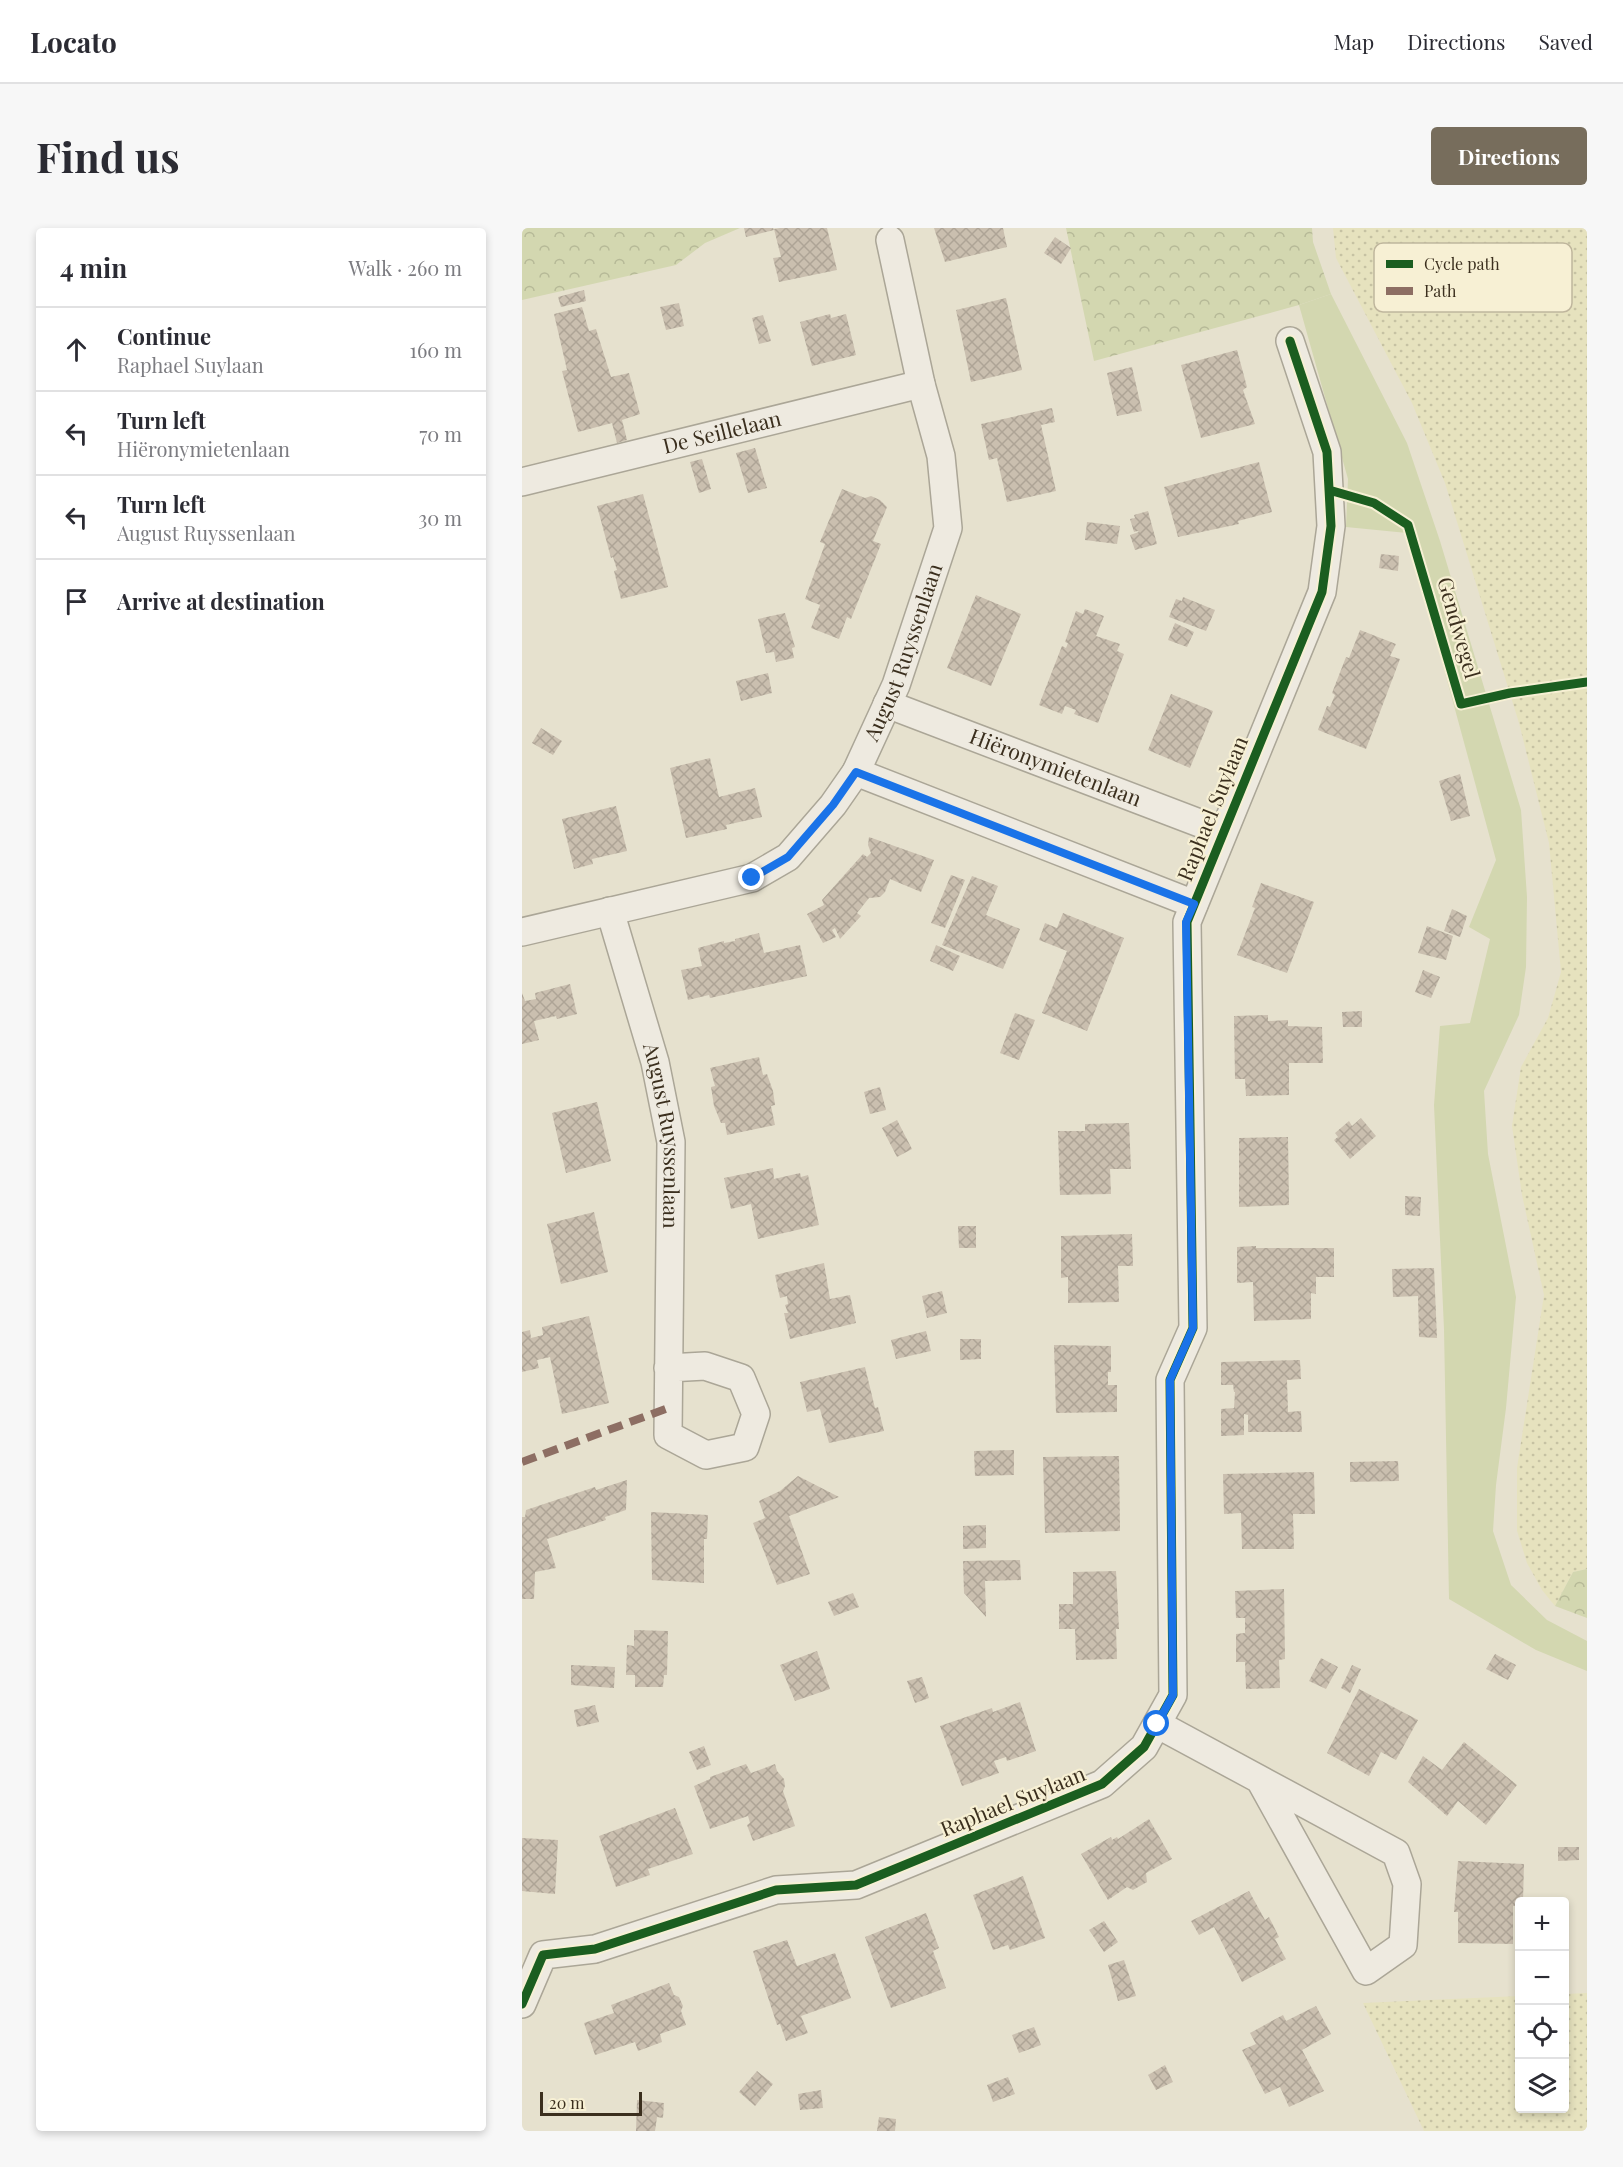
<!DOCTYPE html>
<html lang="en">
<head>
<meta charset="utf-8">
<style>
  :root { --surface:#fff; --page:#f7f7f7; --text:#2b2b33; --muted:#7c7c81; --line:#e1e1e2; --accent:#776d5c }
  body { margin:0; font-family:"Playfair Display",serif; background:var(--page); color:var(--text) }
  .controls { position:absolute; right:18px; bottom:18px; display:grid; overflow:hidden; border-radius:6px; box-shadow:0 3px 9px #0003 }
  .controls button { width:54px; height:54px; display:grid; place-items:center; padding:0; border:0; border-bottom:2px solid var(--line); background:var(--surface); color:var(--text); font:30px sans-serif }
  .scale { position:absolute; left:18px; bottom:15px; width:102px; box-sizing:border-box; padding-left:6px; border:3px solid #3b2f1e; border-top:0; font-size:16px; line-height:21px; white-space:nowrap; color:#3b2f1e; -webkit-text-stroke:4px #f7f0d4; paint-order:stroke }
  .stop { position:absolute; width:18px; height:18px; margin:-14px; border:4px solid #1a73e8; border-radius:50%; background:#fff }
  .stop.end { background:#1a73e8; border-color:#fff; box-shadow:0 2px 6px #0008 }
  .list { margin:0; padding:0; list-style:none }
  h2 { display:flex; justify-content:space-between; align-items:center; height:78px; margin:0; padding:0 24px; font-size:26px }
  h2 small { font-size:20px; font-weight:400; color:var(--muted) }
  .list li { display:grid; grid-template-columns:39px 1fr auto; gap:18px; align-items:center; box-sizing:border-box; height:84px; padding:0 24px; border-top:2px solid var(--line) }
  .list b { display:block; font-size:22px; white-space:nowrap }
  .list p { margin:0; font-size:20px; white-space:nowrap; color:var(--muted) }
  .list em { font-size:20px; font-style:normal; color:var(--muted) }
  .icon { flex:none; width:33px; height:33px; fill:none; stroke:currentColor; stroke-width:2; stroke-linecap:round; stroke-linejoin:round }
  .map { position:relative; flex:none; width:1065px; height:1903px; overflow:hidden; border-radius:6px }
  header { display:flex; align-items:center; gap:36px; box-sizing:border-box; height:84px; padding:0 30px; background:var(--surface); border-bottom:2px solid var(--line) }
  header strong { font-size:28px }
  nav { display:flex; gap:33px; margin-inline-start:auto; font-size:21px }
  .intro { display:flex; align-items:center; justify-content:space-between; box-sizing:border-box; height:144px; padding:0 36px }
  h1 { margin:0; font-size:42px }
  .button { padding:15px 27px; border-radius:6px; background:var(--accent); color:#fff; font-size:21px; font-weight:700 }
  main { display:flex; gap:36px; padding:0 36px }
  aside { flex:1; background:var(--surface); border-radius:6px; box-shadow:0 3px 9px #0003 }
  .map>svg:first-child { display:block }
  .farmland { fill:url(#farmland-dots) }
  .grass { fill:#d3d7b0 }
  .forest { fill:url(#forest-crowns) }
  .building { fill:url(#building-cross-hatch) }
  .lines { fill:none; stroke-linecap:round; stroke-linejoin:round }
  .street-casing { stroke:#aba697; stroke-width:30 }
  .street { stroke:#eeeae0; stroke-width:27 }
  .quiet { stroke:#8d6e63; stroke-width:8; stroke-dasharray:15 8; stroke-linecap:butt }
  .cycleway-casing { stroke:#f7f0d4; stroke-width:13 }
  .cycleway { stroke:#1b5e20; stroke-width:9 }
  .route { stroke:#1a73e8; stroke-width:8 }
  .labels { text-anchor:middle; stroke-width:4.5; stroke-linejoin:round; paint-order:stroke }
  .street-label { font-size:21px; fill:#3b2f1e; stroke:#f7f0d4 }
  .key { fill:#f7f0d4; stroke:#bfb69d; stroke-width:1.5 }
  .key-label { font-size:16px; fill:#3b2f1e }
</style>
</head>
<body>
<header>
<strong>Locato</strong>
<nav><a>Map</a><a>Directions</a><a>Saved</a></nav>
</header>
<div class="intro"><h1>Find us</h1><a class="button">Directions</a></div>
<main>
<aside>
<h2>4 min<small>Walk · 260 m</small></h2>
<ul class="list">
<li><svg class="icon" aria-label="ahead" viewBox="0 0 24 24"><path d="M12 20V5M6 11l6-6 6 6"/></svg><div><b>Continue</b><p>Raphael Suylaan</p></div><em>160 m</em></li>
<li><svg class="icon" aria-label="left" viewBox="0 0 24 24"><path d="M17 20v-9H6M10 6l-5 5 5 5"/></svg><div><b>Turn left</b><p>Hiëronymietenlaan</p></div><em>70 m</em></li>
<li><svg class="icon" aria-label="left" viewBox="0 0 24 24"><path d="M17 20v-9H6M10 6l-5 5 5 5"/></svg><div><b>Turn left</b><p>August Ruyssenlaan</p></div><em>30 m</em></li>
<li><svg class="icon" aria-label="arrive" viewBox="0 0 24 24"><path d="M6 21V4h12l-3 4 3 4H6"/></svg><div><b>Arrive at destination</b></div></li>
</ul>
</aside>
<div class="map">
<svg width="1065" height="1903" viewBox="0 0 1065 1903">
  <defs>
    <pattern id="farmland-dots" width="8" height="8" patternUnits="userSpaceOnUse" patternTransform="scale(1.5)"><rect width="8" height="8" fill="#e6e2be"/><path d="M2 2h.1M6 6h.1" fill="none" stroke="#c6c2a3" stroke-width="1.8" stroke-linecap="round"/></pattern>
    <pattern id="forest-crowns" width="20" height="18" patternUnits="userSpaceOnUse" patternTransform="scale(1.5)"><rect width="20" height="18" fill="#d3d7b0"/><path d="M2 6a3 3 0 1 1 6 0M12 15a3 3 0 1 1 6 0" fill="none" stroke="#b6b997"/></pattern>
    <pattern id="building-cross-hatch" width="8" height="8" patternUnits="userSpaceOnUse" patternTransform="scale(1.5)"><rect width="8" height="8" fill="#cabfaf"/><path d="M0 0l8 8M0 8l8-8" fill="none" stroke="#aea496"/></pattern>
  </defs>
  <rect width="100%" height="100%" fill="#e6e1ce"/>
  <path class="farmland" d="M811,0H1065V1341L1051,1344L1033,1378L1020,1362L1005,1335L995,1303V1240L1022,1067L1000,967L990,898L999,839L1026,790L1039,744L1027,615L997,495L923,255L890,175L814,30Z
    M1065,1765V1903H902L841,1775L997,1768L998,1880H1042L1043,1766Z"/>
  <path class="grass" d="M809,66L885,215L918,313L999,582L1005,669L1004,739L997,787L962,863L966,926L994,1069L984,1180L974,1257L971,1303L989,1357L1025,1392L1065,1413V1443L1014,1422L927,1371L922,1101L912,877L918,798L948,795L968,711L947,699L974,632L885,305L824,299L826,251L777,77Z"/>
  <path class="forest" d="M0,0H218L183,15L154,37L0,72Z
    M544,0H790L791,14L809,66L777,77L572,133Z
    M1065,1341V1390L1033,1378L1051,1344Z"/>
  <path class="building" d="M222,0H251L252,2L224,9Z
    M258,0H305L315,42L257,54L251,30L259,29L252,1Z
    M412,0H481L485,19L423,34Z
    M533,9L549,20L539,36L522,25Z
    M62,62L64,73L39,79L36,69Z
    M484,70L500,142L449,154L434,82Z
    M157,75L162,98L144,102L138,79Z
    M60,79L67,103L74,101L89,149L107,145L118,186L100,192L105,212L95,215L90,195L56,204L40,143L45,142L32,86Z
    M308,86L309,90L324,86L334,127L290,138L278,94Z
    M241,87L249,113L237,116L230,90Z
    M715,122L725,159L721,162L733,196L679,210L659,137Z
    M610,139L620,183L595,188L585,145Z
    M530,180L533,194L519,197L534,263L485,274L475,230L467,232L459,196Z
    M233,220L245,260L226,265L214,225Z
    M180,231L189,261L177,265L168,234Z
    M737,234L750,284L716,293L717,296L656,309L642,259Z
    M320,261L343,270L349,268L358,272L365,279L351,313L359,316L329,391L325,389L317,411L289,400L298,377L283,371L303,316L298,314Z
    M121,266L146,359L99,371L92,343L95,342L91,329L89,330L75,278Z
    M626,283L635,316L613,322L608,307L617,304L616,303L612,304L608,291L613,290L612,287Z
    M565,294L598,298L595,316L563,312Z
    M859,326L877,328L876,343L857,340Z
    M454,367L499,386L469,458L425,440Z
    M661,369L693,382L684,403L647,389L654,371L660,373Z
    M563,381L582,388L574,408L598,416L595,423L602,426L576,495L552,486L554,482L543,478L540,486L517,477L540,418L544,420L546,415L543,414L554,383L561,386Z
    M263,385L273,419L270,420L272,430L254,434L252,424L244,425L236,391Z
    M653,395L672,404L665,419L646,412Z
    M838,402L874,416L868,428L878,431L844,521L796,502L805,478L808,479L813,467L810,465L824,429L827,430Z
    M246,445L250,465L219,473L214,453Z
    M649,466L691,483L668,540L626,522Z
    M19,500L40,513L31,527L10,515Z
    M188,530L197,569L233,560L240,589L204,597L205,601L164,610L148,540Z
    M938,546L948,588L929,593L917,553Z
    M94,578L105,623L70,631L71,636L52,641L40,591Z
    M347,609L412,632L399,664L368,651L363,664L358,669L347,670L335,685L339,688L318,711L313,700L310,702L314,709L301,715L285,686L302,677L300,672L341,626L345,629L349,625L346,617Z
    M429,647L443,652L423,700L409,695Z
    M450,648L476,658L464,687L498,701L481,741L420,717Z
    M739,655L792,674L765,745L715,727L733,680L730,679Z
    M930,681L945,688L938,709L922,703Z
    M541,685L602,710L565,803L520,785L545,723L517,712L523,695L535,700Z
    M905,698L931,708L924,732L896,725Z
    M237,705L242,725L278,717L285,748L188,770L187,767L166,772L159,742L180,738L176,720L202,713V715L213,713V711Z
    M414,717L438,728L431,743L408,733Z
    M901,742L918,749L909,770L893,764Z
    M48,756L55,786L35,791L34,788L12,793L17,812L0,816V765L3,773L14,771L13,765Z
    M840,783V799H821L820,784Z
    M493,785L513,792L497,832L478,825Z
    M746,787V793L766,792V798L800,799L801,835H767V867L724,868L723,851H713L712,788Z
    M237,829L241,847L245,846L251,863L253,877L249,878L253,897L205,907L203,895H199L192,878L189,859L193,858L188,840Z
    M358,859L364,882L348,886L342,864Z
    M75,874L89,933L44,945L30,885Z
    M839,890L854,908L828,931L812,912L816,909L813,905L827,893L830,898Z
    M375,892L390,921L375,929L360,900Z
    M607,895L609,941H588L589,966L538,967L536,903H563V896Z
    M766,909L767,977L717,979V910Z
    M251,940L252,951L278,945L279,949L286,947L297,997L236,1011L229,976L209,981L202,950Z
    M883,968L899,969L898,988L883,987Z
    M72,984L86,1044L39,1056L25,996Z
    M436,998H454V1020H437Z
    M610,1006L611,1038H596L597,1074L546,1075V1049L539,1050V1008Z
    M734,1018V1020H812V1049H794V1066L789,1065V1091L732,1093L731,1054L715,1055V1019Z
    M302,1035L308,1071L328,1067L334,1095L268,1111L262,1085H266L263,1077L266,1076L265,1068L258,1070L253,1047Z
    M912,1040L915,1110L897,1109L896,1068L871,1069L870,1041Z
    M420,1063L425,1085L405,1090L400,1068Z
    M67,1088L87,1175L40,1186L28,1129L15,1132L17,1140L0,1144V1104L8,1102L9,1110L21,1107L20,1099Z
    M404,1103L409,1123L374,1131L369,1112Z
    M438,1111H459V1131L438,1132Z
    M532,1117L589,1118V1144H586V1157H595V1184L534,1185Z
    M778,1132L779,1151L765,1152L766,1184L779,1183L780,1204H726V1187L722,1186V1207L699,1208V1181L712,1180L713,1164H712L711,1157H699V1134Z
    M343,1139L353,1180L356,1179L362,1203L307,1215L298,1181L285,1184L278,1154Z
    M492,1222V1247L453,1248L452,1223Z
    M597,1228L598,1303L523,1305L521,1229Z
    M876,1233L877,1253L828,1254V1234Z
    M792,1244L793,1286H771L772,1321H720L719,1285L702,1286L701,1246Z
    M276,1248L317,1269L267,1288L288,1346L255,1357L231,1295L243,1290L237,1273L258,1263Z
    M105,1252L104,1282L83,1289L84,1292L25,1311L34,1340L13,1344L12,1371H0V1289H3L4,1282L73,1259L74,1262Z
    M129,1284L186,1287L185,1311H182V1355L130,1352Z
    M464,1297V1320L441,1321V1298Z
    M498,1332L499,1352L463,1353L464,1389L442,1365L441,1333Z
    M594,1343L597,1401H594L595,1431L554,1432L553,1401H537V1376H551V1344Z
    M762,1361L763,1431L757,1432L758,1460L724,1461L723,1434H714V1406L723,1405V1390H714L713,1363Z
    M331,1365L337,1379L312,1388L306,1374Z
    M112,1402L146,1403L145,1447H142L141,1459H113V1447H104L105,1417L112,1418Z
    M295,1423L308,1461L273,1473L258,1437Z
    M973,1426L994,1437L986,1452L964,1441Z
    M799,1430L816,1439L804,1461L787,1453Z
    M49,1437L93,1439L92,1460L49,1457Z
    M830,1437L839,1441L828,1465L819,1460Z
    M400,1449L407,1470L393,1475L385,1453Z
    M837,1461L896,1492L874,1532L859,1524L847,1548L805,1525Z
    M498,1474L514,1523L485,1533L484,1529L472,1533L477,1545L440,1558L418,1498L470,1480L471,1484Z
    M73,1477L77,1494L55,1499L52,1482Z
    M942,1514L995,1557L964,1597L936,1573L925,1588L886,1554L901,1528L920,1542Z
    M182,1518L189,1537L175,1542L167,1524Z
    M224,1536L229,1545L253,1536L255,1543L262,1551L263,1558L261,1563L273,1598L231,1613L225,1597L228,1595L226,1588L188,1601L172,1558L188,1551V1549Z
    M153,1580L171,1626L126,1641L128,1647L94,1659L77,1608Z
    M627,1591L650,1631L624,1645L625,1654L611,1662L605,1659L586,1672L559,1626L589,1609L590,1612L595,1609L596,1611Z
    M0,1610L36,1612L33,1666L0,1663Z
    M1036,1619H1057V1632L1036,1633Z
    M936,1633L1002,1636L1001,1674H998V1678H991V1716L936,1715V1684H932Z
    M501,1648L523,1710L488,1722L486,1717L471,1722L451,1667Z
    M727,1663L743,1692L747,1689L757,1709L753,1711L764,1731L720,1754L692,1699L677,1707L669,1693Z
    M404,1685L417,1720L411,1723L424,1760L369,1780L343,1709Z
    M582,1693L596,1714L582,1724L567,1702Z
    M265,1712L275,1738L313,1725L329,1770L279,1788L286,1805L264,1813L258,1796L255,1797L231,1723Z
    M602,1732L614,1768L596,1773L586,1737Z
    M147,1755L152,1767L157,1769L161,1778L159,1783L164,1797L138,1806L140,1814L116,1823L113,1814L73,1827L62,1795L92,1785L89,1777Z
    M794,1778L809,1806L780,1822L802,1863L767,1879L758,1859L743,1866L720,1822L734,1816L728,1805L761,1787L764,1793Z
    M512,1799L519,1817L497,1825L490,1807Z
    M643,1837L651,1854L634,1862L626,1847Z
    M235,1843L251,1856L233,1878L217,1864Z
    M486,1849L493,1866L471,1874L465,1857Z
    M299,1862L301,1880L278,1882L276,1866Z
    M115,1872L142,1875L141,1890L135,1889L133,1903H114Z
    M357,1889L374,1891L373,1903H355Z"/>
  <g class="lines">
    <defs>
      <g id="street">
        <path id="s1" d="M0,254L399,156"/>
        <path id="s2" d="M365,476L701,604"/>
        <path d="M334,544L672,676"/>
        <path id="s3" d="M88,683L133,834L149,914L146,1207L184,1227L223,1219L234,1186L219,1150L183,1138L146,1140"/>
        <path id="s4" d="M0,704L230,650L266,629L311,577L334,544L374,457L426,300L419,228L399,156L368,12"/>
        <path d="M635,1496L874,1625L885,1656L881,1717L844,1743L738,1552"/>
        <path d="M0,1776L21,1727L73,1721L254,1662L334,1657L580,1556L622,1519L651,1467L648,1152L671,1100L665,694L800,364L809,298L805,224L768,113"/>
      </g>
    </defs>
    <use href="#street" class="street-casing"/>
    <use href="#street" class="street"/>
    <path class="quiet" d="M0,1234L146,1180"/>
    <defs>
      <path id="cycleway" d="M807,262L852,275L886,297L939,476L988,465L1065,454
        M0,1776L21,1727L73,1721L254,1662L334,1657L580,1556L622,1519L651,1467L648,1152L671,1100L665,694L800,364L809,298L805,224L768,113"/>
    </defs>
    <use href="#cycleway" class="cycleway-casing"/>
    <use href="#cycleway" class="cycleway"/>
  </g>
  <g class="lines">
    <path class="route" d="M230,650L266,629L311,577L334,544L672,676L664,694L671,1100L648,1152L651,1467L635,1496"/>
  </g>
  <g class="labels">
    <g class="street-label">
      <text dy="7" stroke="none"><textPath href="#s1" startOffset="206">De Seillelaan</textPath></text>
      <text transform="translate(936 400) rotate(74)" y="7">Gendwegel</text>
      <text dy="7" stroke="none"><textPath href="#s4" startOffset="516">August Ruyssenlaan</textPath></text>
      <text dy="7" stroke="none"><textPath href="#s2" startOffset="180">Hiëronymietenlaan</textPath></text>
      <text transform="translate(691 581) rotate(-68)" y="7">Raphael Suylaan</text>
      <text dy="7" stroke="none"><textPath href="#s3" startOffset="232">August Ruyssenlaan</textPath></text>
      <text transform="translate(491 1574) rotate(-22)" y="7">Raphael Suylaan</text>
    </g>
  </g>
  <rect x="852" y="15" width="198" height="69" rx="9" class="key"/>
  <rect x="864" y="32" width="27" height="8" fill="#1b5e20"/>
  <rect x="864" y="59" width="27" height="8" fill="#8d6e63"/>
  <g class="key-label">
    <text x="902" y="42">Cycle path</text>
    <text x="902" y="69">Path</text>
  </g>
</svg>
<div class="controls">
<button>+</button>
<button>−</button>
<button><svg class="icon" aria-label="locate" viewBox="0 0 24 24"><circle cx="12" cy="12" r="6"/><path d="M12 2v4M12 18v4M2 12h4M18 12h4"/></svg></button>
<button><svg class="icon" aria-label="layers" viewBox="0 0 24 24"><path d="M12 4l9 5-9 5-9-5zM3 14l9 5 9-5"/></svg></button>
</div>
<div class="scale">20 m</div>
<div class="stop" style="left:635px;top:1496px"></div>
<div class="stop end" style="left:230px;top:650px"></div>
</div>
</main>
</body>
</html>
